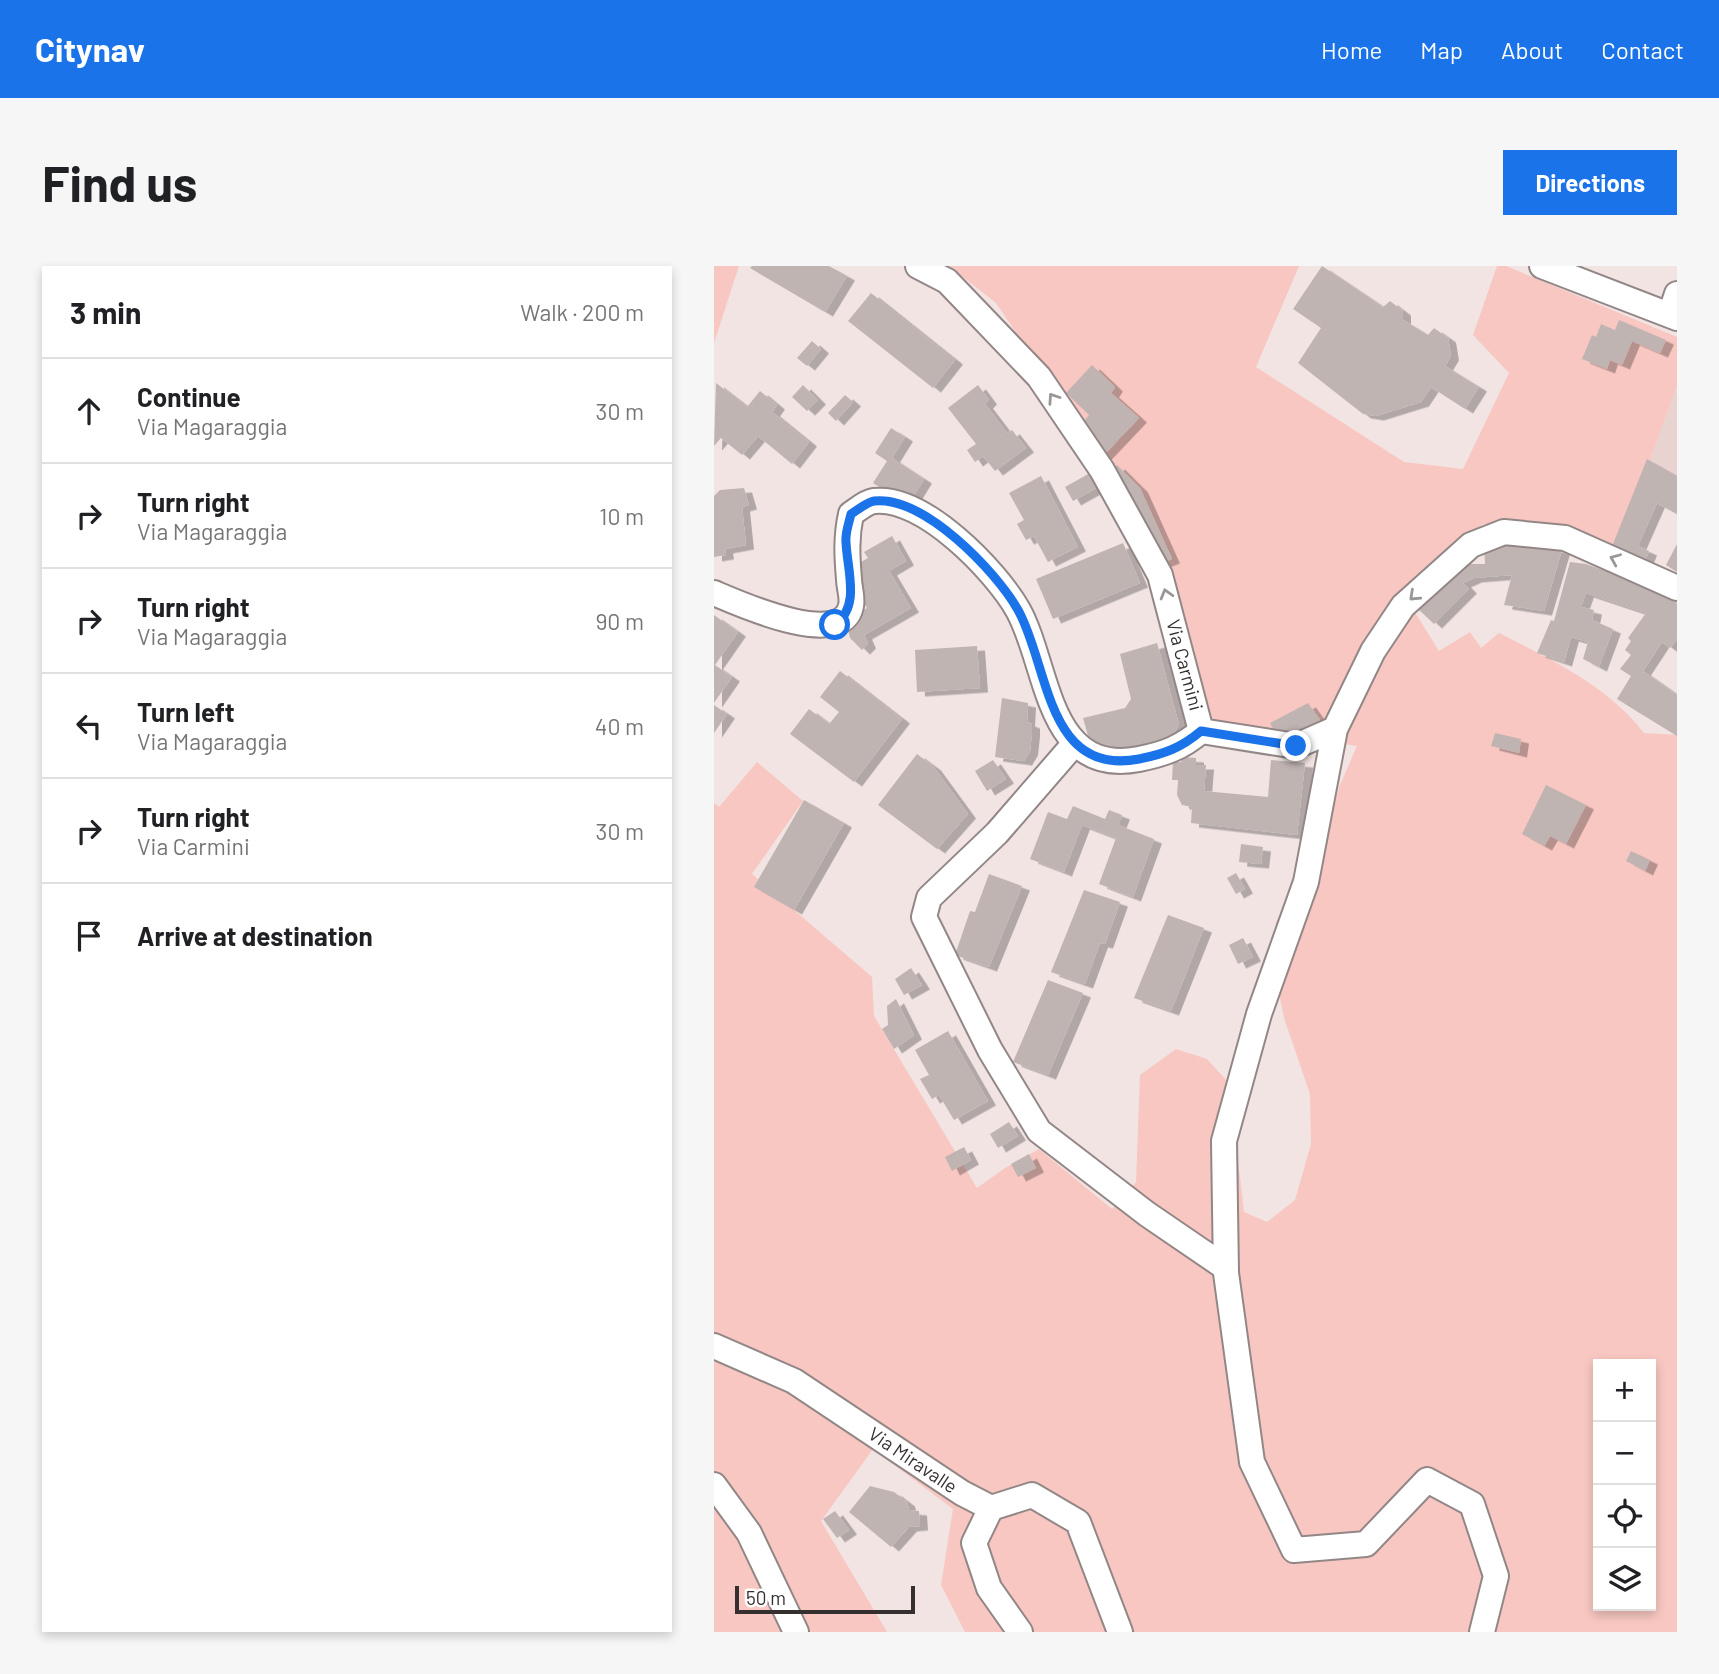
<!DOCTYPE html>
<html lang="en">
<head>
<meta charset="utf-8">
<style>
  :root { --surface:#fff; --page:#f6f6f6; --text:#202124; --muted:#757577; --line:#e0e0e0; --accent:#1a73e8 }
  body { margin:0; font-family:Barlow,sans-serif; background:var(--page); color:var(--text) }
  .controls { position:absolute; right:21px; bottom:21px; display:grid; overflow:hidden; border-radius:0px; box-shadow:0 4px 10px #0003 }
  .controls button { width:63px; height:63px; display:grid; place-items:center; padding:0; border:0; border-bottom:2px solid var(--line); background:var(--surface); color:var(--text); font:35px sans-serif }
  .scale { position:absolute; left:21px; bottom:18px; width:180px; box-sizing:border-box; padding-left:7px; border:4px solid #35302f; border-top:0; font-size:19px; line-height:24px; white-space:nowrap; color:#35302f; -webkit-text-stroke:5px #fff; paint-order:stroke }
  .stop { position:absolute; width:21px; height:21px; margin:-16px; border:5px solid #1a73e8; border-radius:50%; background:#fff }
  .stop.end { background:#1a73e8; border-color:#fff; box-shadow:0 2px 7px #0008 }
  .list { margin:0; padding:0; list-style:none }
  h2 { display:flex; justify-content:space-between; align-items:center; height:91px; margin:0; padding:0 28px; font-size:30px }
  h2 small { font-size:23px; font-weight:400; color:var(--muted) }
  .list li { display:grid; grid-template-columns:46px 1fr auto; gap:21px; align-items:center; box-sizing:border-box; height:105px; padding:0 28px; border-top:2px solid var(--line) }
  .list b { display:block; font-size:26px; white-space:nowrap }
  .list p { margin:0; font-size:23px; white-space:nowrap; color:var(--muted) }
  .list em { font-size:23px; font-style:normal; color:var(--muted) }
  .icon { flex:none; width:38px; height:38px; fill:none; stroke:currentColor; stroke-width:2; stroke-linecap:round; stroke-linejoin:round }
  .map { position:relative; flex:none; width:963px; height:1366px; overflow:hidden; border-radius:0px }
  header { display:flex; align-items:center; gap:42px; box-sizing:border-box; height:98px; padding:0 35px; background:var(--accent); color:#fff }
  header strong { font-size:33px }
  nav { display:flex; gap:38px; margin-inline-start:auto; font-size:24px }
  .intro { display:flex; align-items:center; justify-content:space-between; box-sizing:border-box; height:168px; padding:0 42px }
  h1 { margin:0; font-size:49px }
  .button { padding:18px 32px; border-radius:0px; background:var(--accent); color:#fff; font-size:24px; font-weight:700 }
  main { display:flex; gap:42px; padding:0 42px }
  aside { flex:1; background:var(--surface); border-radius:0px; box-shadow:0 4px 10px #0003 }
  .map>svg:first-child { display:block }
  .built { fill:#e8d3d0 }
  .green { fill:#f8c7c1; fill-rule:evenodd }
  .building { fill:#c0b4b3; filter:url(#shadow) }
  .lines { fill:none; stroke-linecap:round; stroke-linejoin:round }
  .street-casing { stroke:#928786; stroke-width:28 }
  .street { stroke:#fff; stroke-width:24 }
  .oneway { stroke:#9a9897 }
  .route { stroke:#1a73e8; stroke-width:9 }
  .labels { text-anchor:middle; stroke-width:7; stroke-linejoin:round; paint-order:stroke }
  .street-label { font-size:19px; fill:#35302f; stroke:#fff }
</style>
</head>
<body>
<header>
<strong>Citynav</strong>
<nav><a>Home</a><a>Map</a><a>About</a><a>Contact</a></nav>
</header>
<div class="intro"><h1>Find us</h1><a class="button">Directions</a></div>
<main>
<aside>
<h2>3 min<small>Walk · 200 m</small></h2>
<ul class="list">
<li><svg class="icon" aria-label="ahead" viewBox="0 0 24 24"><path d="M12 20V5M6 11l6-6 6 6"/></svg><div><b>Continue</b><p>Via Magaraggia</p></div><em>30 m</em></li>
<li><svg class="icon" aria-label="right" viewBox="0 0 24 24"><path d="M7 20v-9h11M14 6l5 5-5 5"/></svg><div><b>Turn right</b><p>Via Magaraggia</p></div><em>10 m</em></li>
<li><svg class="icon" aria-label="right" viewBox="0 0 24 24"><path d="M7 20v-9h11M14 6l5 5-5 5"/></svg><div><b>Turn right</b><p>Via Magaraggia</p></div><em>90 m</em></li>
<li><svg class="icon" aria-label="left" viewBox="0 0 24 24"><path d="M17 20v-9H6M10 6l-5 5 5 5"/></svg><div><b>Turn left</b><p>Via Magaraggia</p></div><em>40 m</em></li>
<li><svg class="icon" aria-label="right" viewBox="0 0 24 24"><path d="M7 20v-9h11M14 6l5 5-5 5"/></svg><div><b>Turn right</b><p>Via Carmini</p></div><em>30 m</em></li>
<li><svg class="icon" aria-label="arrive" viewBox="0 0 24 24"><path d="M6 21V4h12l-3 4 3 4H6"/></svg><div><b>Arrive at destination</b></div></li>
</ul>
</aside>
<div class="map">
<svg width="963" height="1366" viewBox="0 0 963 1366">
  <defs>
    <filter id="shadow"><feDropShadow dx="8" dy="4.5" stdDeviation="0" flood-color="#0004"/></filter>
  </defs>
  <rect width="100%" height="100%" fill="#f1e4e3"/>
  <path class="built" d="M963,120V221L931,207Z"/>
  <path class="green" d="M0,0H25L0,77Z
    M235,0H585L542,101L690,196L749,203L795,107L759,69L783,0H792L963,71V120L903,284L864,273L769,258L692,332L725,385L756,366L767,382L785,367C838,394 894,420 930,467L963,469V1366H251L227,1319L239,1243L159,1183L107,1255L173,1366H0V537L5,541L43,496L89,535L38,608L158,711L160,750L263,922L291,902L325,883L398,943L422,916L426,809L462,783L493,793L515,817L530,946L553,956L581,934L597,878L596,828L570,752L559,698L562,656L618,547L626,519L643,480L495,460L427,228L359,151L282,37ZM884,1098H937V1340H884Z"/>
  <path class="building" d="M38,0H115L133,10L111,46L36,2Z
    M608,0L669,41L676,35L689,45V54L714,69L720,62L734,72L737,90L731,100L765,121L751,143L717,121L707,136L662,150L649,148L584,97L607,62L579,43Z
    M157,27L241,94L219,122L134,55Z
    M905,54L952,74L946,87L918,75L908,99L896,94L893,103L868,93L878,69L882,71L887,58L901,64Z
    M98,75L107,83L93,100L83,92Z
    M378,99L401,121L397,127L425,152L388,191L364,162L375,149L352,127Z
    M2,117L33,141L46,125L63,139L58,146L95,176L78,198L44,170L28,189L7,172L0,180Z
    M89,119L104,134L93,145L78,131Z
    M264,119L275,134L271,138L293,167L298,164L312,182L281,205L269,190L261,196L253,184L262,178L234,142Z
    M131,129L139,136L122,155L114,147Z
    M177,162L191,171L178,192L210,213L194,239L159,217L173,195L161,187Z
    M933,193L963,210V248L943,237L924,280L935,285L929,300L897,283Z
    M403,199L426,222L458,293L443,299L396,206Z
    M376,207L384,221L359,235L351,221Z
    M327,210L364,281L334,296L320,270L312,274L303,258L310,254L295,227Z
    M30,222L35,239L28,241L32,279L11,283L12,289L0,291V230L6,224Z
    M178,270L192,295L175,305L197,342L150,369L154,378L148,384L136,372L134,364L143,359L139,351L153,342L141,322L140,300L154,292L150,286Z
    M804,273L848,284L830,345L790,339L798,309L760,312L749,317L755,323L720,358L703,342L739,307L755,298H771L770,281Z
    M409,277L426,317L339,353L322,313Z
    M963,278V306L952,299Z
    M856,296L872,298L940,322L963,338V373L956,382L948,376L929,405L963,429V470L903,433L917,410L906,403L917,389L911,384L917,375L914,372L932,347L872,327L867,341L880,344L878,354L899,363L885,401L869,393L874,376L857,371L850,396L823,387L837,354L840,355Z
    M0,349L24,366L1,399L18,411L0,437Z
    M443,377L465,459L456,472L386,491L379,487L369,452L411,442L417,433L406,388Z
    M263,380L266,422L203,426L201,384Z
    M126,405L188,453L140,516L76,468L95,443L115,458L125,446L106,431Z
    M288,432L314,437L313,456L318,458V466L316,485L310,495L281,491Z
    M594,437L606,454L597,464L566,476L556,457Z
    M0,439L13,448L0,467Z
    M781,467L807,473L805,487L777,480Z
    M203,488L219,500L254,548L223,583L164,539Z
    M468,491L482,492V499H492L490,525L554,531L557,494L591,497L583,569L477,557L478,541L468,539L463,529L464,514H458L459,496H467Z
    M279,494L292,513L273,525L261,505Z
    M832,519L872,539L852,578L836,570L830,580L808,568Z
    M90,534L130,557L80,644L40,621Z
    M359,540L391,553L395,544L408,549L404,559L440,573L419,631L385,618L402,572L368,559L350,606L316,593L334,546L353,553Z
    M527,578L549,581L547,598L525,596Z
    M917,585L936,594L931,605L912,595Z
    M522,607L531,623L522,628L513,612Z
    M275,608L308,620L275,701L241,689L256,645L261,646Z
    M370,624L406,636L391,678L386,677L371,718L337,706Z
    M454,649L490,662L457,745L420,732Z
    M529,672L539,691L524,698L515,679Z
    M197,702L208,719L190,729L181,713Z
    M334,714L369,727L334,809L299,796Z
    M182,733L200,769L180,783L168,763L174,759L173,740Z
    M234,765L274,835L240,854L225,829L218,833L206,813L215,809L201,784Z
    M295,856L304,870L284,882L276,868Z
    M250,881L257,894L238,905L231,891Z
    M315,888L322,902L304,911L297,898Z
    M156,1220L180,1226L193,1236L195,1244L205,1245L206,1260L195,1261L177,1281L135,1246Z
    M121,1245L135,1264L123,1272L109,1253Z"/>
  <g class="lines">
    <defs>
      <path id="street" d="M204,0L233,15L325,111L388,204L446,309L487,465
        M828,0L963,52
        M956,49L963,28
        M0,327C26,338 128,384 137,340C139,332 135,321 135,313C133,290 132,271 137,248C143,244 152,236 160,235C209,229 282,305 304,344C335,399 332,511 425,493C450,488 467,482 487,465
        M621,463L592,616L545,748L510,875L512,1007L538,1196L580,1284L652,1278L713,1214L758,1238L782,1310L768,1366
        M487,465L582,480L621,463L659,385L689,340L757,279L790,266L851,272L963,322
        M361,477L283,567L215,632L210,651L276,784L325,865L433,948L512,1002
        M0,1080L80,1115L248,1227L277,1242L260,1277L275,1322L306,1366
        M0,1219L35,1267L82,1366
        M277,1242L318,1229L364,1256L406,1366"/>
    </defs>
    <use href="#street" class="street-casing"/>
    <use href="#street" class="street"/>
  </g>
  <defs><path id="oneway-chevron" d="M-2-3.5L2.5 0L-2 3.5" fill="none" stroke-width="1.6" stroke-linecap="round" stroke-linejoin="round" transform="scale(1.75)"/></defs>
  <g class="oneway">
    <use href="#oneway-chevron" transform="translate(339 132) rotate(-124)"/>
    <use href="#oneway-chevron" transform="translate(901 293) rotate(-157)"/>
    <use href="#oneway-chevron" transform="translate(452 328) rotate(-106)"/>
    <use href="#oneway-chevron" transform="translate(700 330) rotate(137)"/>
  </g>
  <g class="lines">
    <path class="route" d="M121,359C147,340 133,304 132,276C131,267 135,257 137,248C144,244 153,236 160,235C209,229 282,305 304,344C335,399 332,511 425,493C450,488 467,482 487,465L582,480"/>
  </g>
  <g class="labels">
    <g class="street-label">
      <text transform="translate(471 399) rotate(75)" y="7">Via Carmini</text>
      <text transform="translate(199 1194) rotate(34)" y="7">Via Miravalle</text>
    </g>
  </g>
</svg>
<div class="controls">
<button>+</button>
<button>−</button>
<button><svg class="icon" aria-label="locate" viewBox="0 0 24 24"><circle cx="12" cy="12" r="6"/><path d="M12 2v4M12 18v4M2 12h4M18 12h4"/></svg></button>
<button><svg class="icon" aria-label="layers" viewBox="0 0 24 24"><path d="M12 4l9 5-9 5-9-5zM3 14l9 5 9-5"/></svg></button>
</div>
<div class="scale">50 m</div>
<div class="stop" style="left:121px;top:359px"></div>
<div class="stop end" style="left:582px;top:480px"></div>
</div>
</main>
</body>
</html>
